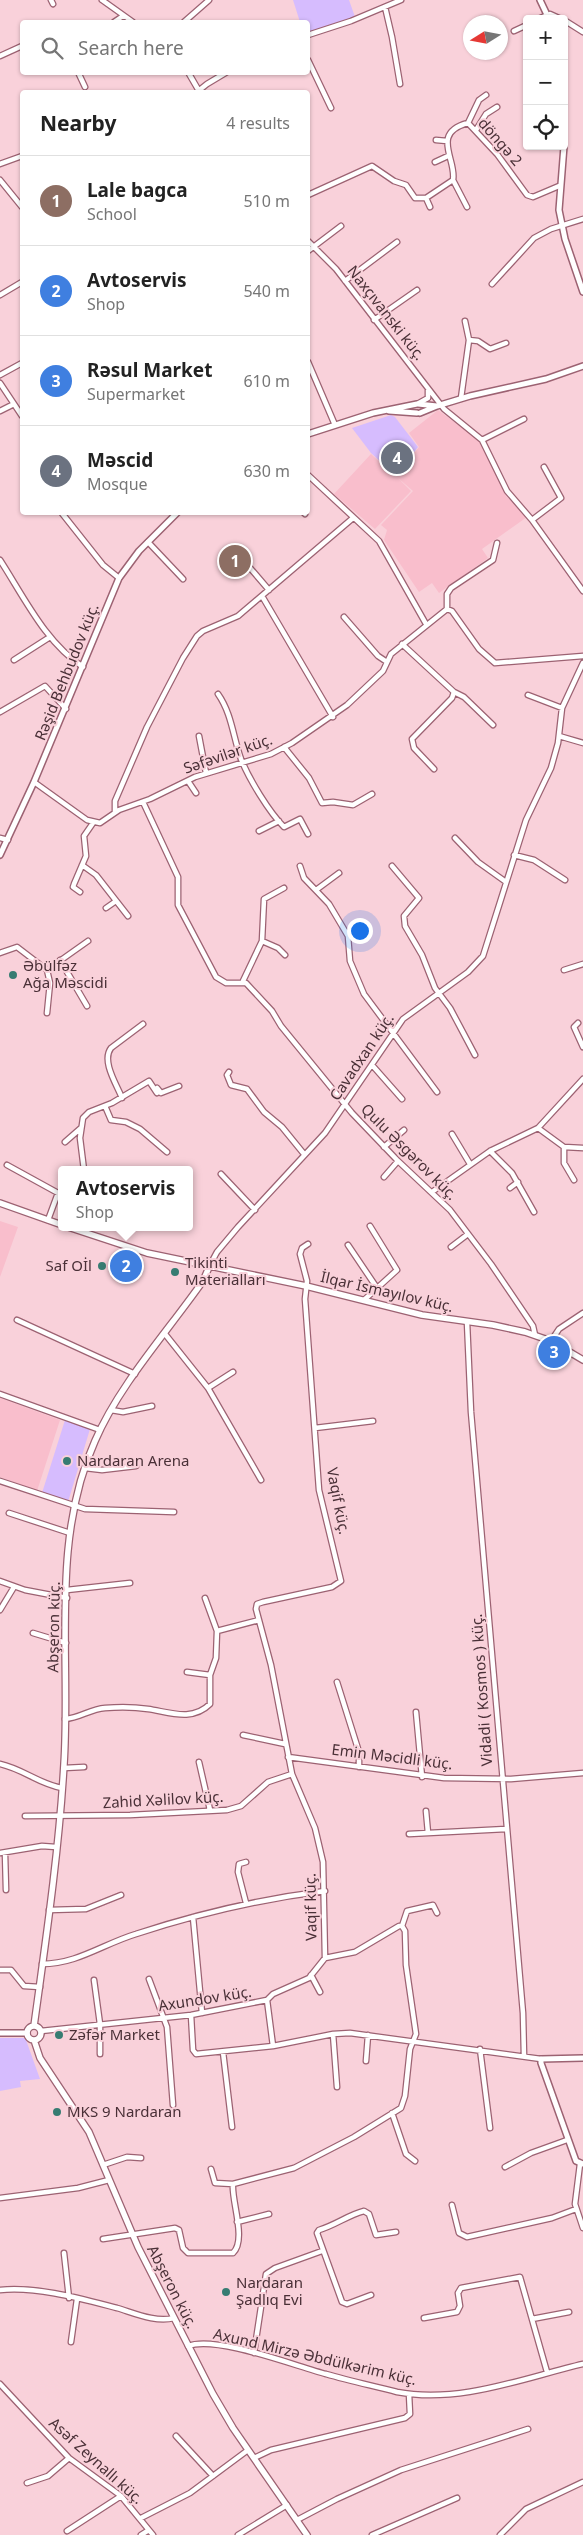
<!DOCTYPE html>
<html lang="en">
<head>
<meta charset="utf-8">
<style>
  :root { --surface:#fff; --page:#f2f2f2; --text:#222; --muted:#767676; --line:#e0e0e0; --accent:#377c72 }
  body { margin:0; font-family:"Noto Sans",sans-serif; background:var(--page); color:var(--text) }
  .controls { position:absolute; right:15px; top:15px; display:grid; overflow:hidden; border-radius:5px; box-shadow:0 1px 4px #0004 }
  .controls button { width:45px; height:45px; display:grid; place-items:center; padding:0; border:0; border-bottom:1px solid var(--line); background:var(--surface); color:var(--text); font:25px sans-serif }
  .compass { position:absolute; left:463px; top:15px; width:45px; height:45px; border-radius:50%; background:var(--surface); box-shadow:0 1px 4px #0004; rotate:259deg }
  .you { position:absolute; left:359px; top:930px; width:18px; height:18px; margin:-12px; border:4px solid #fff; border-radius:50%; background:#1a73e8; box-shadow:0 0 0 8px #1a73e833 }
  .badge { display:grid; place-items:center; width:32px; height:32px; border-radius:50%; background:var(--accent); color:#fff; font-size:16px; font-weight:700 }
  .pin { position:absolute; translate:-50% -50%; border:2px solid #fff; box-shadow:0 1px 5px #0006 }
  .popup { position:absolute; left:58px; top:1166px; width:135px; height:65px; box-sizing:border-box; display:grid; place-content:center; border-radius:5px; background:var(--surface); filter:drop-shadow(0 1px 4px #0005); font-size:16px; white-space:nowrap; color:var(--muted) }
  .popup b { font-size:19px; color:var(--text) }
  .popup::after { content:''; position:absolute; left:50%; top:100%; margin-left:-10px; border:10px solid transparent; border-top-color:var(--surface) }
  .list { margin:0; padding:0; list-style:none }
  h2 { display:flex; justify-content:space-between; align-items:center; height:65px; margin:0; padding:0 20px; font-size:21px }
  h2 small { font-size:16px; font-weight:400; color:var(--muted) }
  .list li { display:grid; grid-template-columns:32px 1fr auto; gap:15px; align-items:center; box-sizing:border-box; height:90px; padding:0 20px; border-top:1px solid var(--line) }
  .list b { display:block; font-size:19px; white-space:nowrap }
  .list p { margin:0; font-size:16px; white-space:nowrap; color:var(--muted) }
  .list em { font-size:16px; font-style:normal; color:var(--muted) }
  .icon { flex:none; width:28px; height:28px; fill:none; stroke:currentColor; stroke-width:2; stroke-linecap:round; stroke-linejoin:round }
  .map { position:relative; flex:none; width:583px; height:2535px; overflow:hidden }
  .search { position:absolute; background:var(--surface); box-shadow:0 1px 4px #0004; left:20px; top:20px; width:290px; height:55px; display:flex; align-items:center; gap:12px; box-sizing:border-box; padding:0 18px; border-radius:5px; color:var(--muted); font-size:19px }
  .panel { position:absolute; background:var(--surface); box-shadow:0 1px 4px #0004; left:20px; top:90px; width:290px; height:425px; border-radius:5px }
  .map>svg:first-child { display:block }
  .built { fill:#f9becc }
  .green { fill:#d6bcfe }
  .lines { fill:none; stroke-linecap:round; stroke-linejoin:round }
  .minor-casing { stroke:#9c6272; stroke-width:7 }
  .tertiary-casing { stroke:#9c6272; stroke-width:8 }
  .secondary-casing { stroke:#9c6272; stroke-width:8 }
  .minor { stroke:#fff; stroke-width:4.5 }
  .tertiary { stroke:#fff; stroke-width:5 }
  .secondary { stroke:#fff; stroke-width:5.5 }
  .poi-dot { fill:#377c72; stroke:#f9d1da; stroke-width:2 }
  .labels { text-anchor:middle; stroke-width:4; stroke-linejoin:round; paint-order:stroke }
  .street-label { font-size:15px; fill:#4a3037; stroke:#f9d1da }
  .poi-label { font-size:15px; fill:#4a3037; stroke:#f9d1da; text-anchor:start }
</style>
</head>
<body>
<div class="map">
<svg width="583" height="2535" viewBox="0 0 583 2535">
  <rect width="100%" height="100%" fill="#f9d1da"/>
  <path class="built" d="M438,410L480,441L506,496L527,517L482,549L488,558L439,593L432,583L419,592L384,540L387,530L381,525L413,491L398,478L411,491L375,529L334,494L371,454L396,477L419,447L409,433Z
    M0,1221L18,1227L0,1277Z
    M0,1398L60,1420L37,1491L0,1477Z"/>
  <path class="green" d="M293,0H349L355,17L308,32V22H300Z
    M391,415L395,417L418,447L396,476L371,453L352,428Z
    M65,1420L90,1429L68,1502L42,1493Z
    M0,2038H24L26,2040L40,2079L20,2081L21,2087L0,2091Z"/>
  <g class="lines">
    <defs>
      <path id="minor" d="M51,0L53,4
        M102,0L133,22
        M385,7L392,37L400,84
        M538,19L550,14L561,19
        M564,20L583,32
        M114,22L123,16
        M184,22L209,0
        M514,31L527,25
        M308,35L351,21L401,0
        M0,56L22,46
        M308,60L331,108
        M78,72L85,87
        M188,72L199,91
        M197,92L207,84L227,72
        M468,123L479,100L486,95
        M476,130L486,114L497,107
        M436,140L447,141
        M435,162L448,156
        M0,164L22,156
        M0,180L22,207
        M453,180L467,207
        M308,195L372,166L394,181L406,185L415,198H426L453,180C457,160 430,133 468,123L497,154L527,195L533,197L559,186
        M426,198L430,207
        M308,241L336,269L444,409L482,440L507,491L532,520L583,591
        M308,251L341,226
        M345,281L397,242
        M492,284L534,238L551,229L583,219
        M0,295L22,282
        M374,320L417,290
        M465,321L469,340
        M308,362L335,425
        M0,375L22,363
        M0,383L22,416
        M461,398L469,340L478,341L490,349L506,343
        M419,403L428,398V390
        M0,411L14,404
        M482,440L524,419
        M308,475L379,541L426,624
        M61,512L103,565L119,578
        M303,512L305,514
        M532,520L561,498L544,467
        M148,542L183,579
        M239,555L269,590
        M0,560C24,597 45,642 83,667
        M262,596L333,717
        M447,609V594L451,588L493,560L497,543
        M344,617L378,656L387,662
        M402,644L454,692L452,698L412,739L414,748L434,769
        M14,660L50,637
        M454,692L464,697L493,725
        M218,694C232,714 233,737 241,759C249,779 269,812 284,827L300,819L308,834
        M528,695L562,708
        M0,712L45,686L66,709
        M199,736L206,773
        M559,736L583,743
        M284,747L309,778L322,803L333,802L353,805L372,794
        M188,781L196,793
        M34,782L87,820L100,823L119,810L150,799L195,777L271,754L292,743L347,705L383,671L391,654L447,609L452,611L479,649L495,663L583,656
        M143,802L178,877V905L216,977L226,983H246L272,1011L281,1026L352,1113L398,1161L450,1210L491,1264L533,1326L535,1335
        M115,812V801L147,727L183,658L197,636L203,631L238,616L353,518
        M259,831L279,821
        M0,838L8,840
        M455,838L478,862L506,882
        M514,855L534,860L565,880
        M82,865L96,875L128,916
        M300,866L304,878L329,904L348,936L350,961L364,994L437,1092
        M392,866L419,898L404,916L405,926L422,955L435,988L450,1008L475,1055
        M316,890L339,873
        M80,892L73,887L74,884L86,856L84,836L93,823
        M106,908L116,901
        M262,941L278,948L285,955
        M0,953L17,947L47,970L50,983L47,1013
        M60,960L87,1006
        M47,970L88,941
        M564,970L583,964
        M243,981L262,941L264,899L284,888
        M578,1023L574,1027L583,1047
        M372,1065L402,1099
        M229,1072L227,1075L231,1085L247,1089L264,1112L282,1127L304,1154
        M157,1088L161,1093L179,1086
        M122,1098C117,1085 101,1061 111,1048L143,1024
        M105,1106L111,1120L126,1122L140,1129L167,1152
        M538,1128L564,1147L583,1148
        M452,1134L470,1164
        M65,1142L81,1128
        M384,1147L404,1130
        M564,1147V1163L574,1180
        M490,1151L512,1173L534,1212
        M7,1165L58,1193L48,1220
        M84,1170L80,1138L83,1118L89,1112L112,1103L149,1081L157,1093
        M221,1174L255,1210
        M384,1177L398,1161
        M510,1188L518,1182
        M432,1192L490,1151L538,1128L583,1079
        M348,1245L377,1288
        M451,1247L468,1234
        M210,1265L217,1252L238,1227L325,1133L403,1019L468,972L483,956L526,820L551,768L558,743L562,708L583,663
        M364,1300L397,1270L370,1226
        M17,1320L135,1374
        M467,1322L471,1412L523,2013L524,2056
        M165,1334L208,1388L261,1480
        M551,1341L559,1329L583,1313
        M208,1388L233,1372
        M0,1394L100,1430
        M111,1410L123,1412L152,1406
        M315,1428L373,1421
        M85,1468L102,1470L136,1466
        M0,1481L85,1509L174,1512
        M9,1513L70,1533
        M0,1581L25,1590L67,1598
        M67,1590L130,1583
        M0,1610L14,1587
        M217,1631L259,1620
        M33,1633L66,1643
        M187,1672L210,1675
        M337,1682L359,1752V1767
        M416,1712L422,1777
        M65,1719C80,1718 90,1709 105,1708C119,1707 134,1707 148,1709C169,1712 192,1722 210,1704V1675L216,1658L217,1631L205,1598
        M243,1735L285,1744
        M288,1757L444,1778L511,1779L583,1773
        M199,1762L210,1810
        M0,1764C23,1769 39,1784 62,1788
        M64,1768L84,1767
        M426,1811L428,1833
        M25,1816L130,1815L227,1810L241,1806L268,1782L292,1774
        M409,1834L506,1829
        M0,1853L42,1846L56,1847
        M5,1853L6,1890
        M246,1903L238,1872L239,1864L246,1862
        M49,1910L86,1909L121,1895
        M193,1917L202,2013
        M402,1926L407,1911L433,1905L437,1913
        M42,1964C77,1964 103,1944 136,1934C197,1914 260,1899 325,1891
        M0,1970H11L24,1986L40,1987
        M311,1975L320,1992
        M149,1979L167,2027L173,2105
        M94,1980L100,2024V2054
        M267,2000L273,1994L309,1978L325,1958
        M191,2015L193,2050L196,2054L273,2046
        M41,2031L191,2015L267,2000L273,2046L333,2034L350,2033L541,2059
        M333,2034L337,2087
        M480,2049L490,2128
        M223,2052L232,2127
        M366,2061L368,2035
        M392,2113L406,2154L415,2161
        M580,2164L575,2204L583,2228
        M103,2165L127,2157L141,2158
        M505,2167L531,2153L567,2140
        M211,2169L215,2183L233,2184
        M0,2198L78,2188L109,2180
        M452,2205L459,2233L467,2237L552,2218L576,2209
        M237,2222L269,2214
        M103,2239L175,2228L179,2230L183,2248L188,2253H233C247,2240 231,2200 233,2184L294,2168L354,2137L401,2108L405,2096L410,2049L416,2034L406,1965L405,1931L402,1926H399L355,1952L325,1958L323,1862L315,1828L292,1774L271,1665L256,1609L257,1604L263,1602L332,1587L341,1581L319,1490L305,1299L307,1281L300,1254L302,1248L308,1244
        M64,2253L69,2298
        M0,2290C36,2286 82,2299 117,2308C134,2313 156,2323 174,2318
        M371,2295L347,2304L342,2302L317,2233L319,2230C336,2225 348,2215 364,2211L369,2214L376,2235L396,2232
        M424,2318L457,2312L460,2306L458,2293L461,2288L520,2277L547,2372
        M532,2319L569,2312
        M71,2342L77,2299
        M188,2346C216,2335 295,2366 326,2374C350,2381 374,2386 397,2392C460,2404 523,2378 583,2364
        M254,2353L266,2274L275,2268L322,2251
        M0,2384L69,2458L121,2496L153,2535
        M176,2436L213,2476
        M254,2458L271,2450L405,2418L410,2414L409,2394
        M27,2483L48,2476L69,2458
        M141,2518L190,2493L248,2450
        M297,2520L337,2499L401,2470L528,2429
        M67,2531L121,2496
        M141,2535L149,2530
        M238,2535L287,2505
        M372,2535L457,2498
        M500,2535L526,2509L583,2482"/>
      <path id="tertiary" d="M540,0L549,19
        M564,84V144
        M564,146L559,210L565,239L583,292
        M418,404L437,406L420,413
        M437,406L470,396L546,379L583,366
        M389,411L417,413
        M308,434L373,413L417,404
        M0,855L34,782L119,578L139,551L178,512
        M0,2033H27
        M583,2058L541,2059V2063L576,2161L583,2164"/>
      <path id="secondary" d="M0,1203L62,1225
        M68,1227L147,1253L306,1286L422,1315L493,1325L525,1332L551,1341L583,1360
        M34,2026C46,1939 59,1851 64,1764C71,1657 50,1541 95,1441C119,1385 168,1331 203,1281L210,1265
        M27 2033a7 7 0 1 1 14 0a7 7 0 1 1-14 0Z
        M34,2040L40,2058L89,2132L138,2247L213,2394L233,2428L307,2535"/>
    </defs>
    <use href="#minor" class="minor-casing"/>
    <use href="#tertiary" class="tertiary-casing"/>
    <use href="#secondary" class="secondary-casing"/>
    <use href="#minor" class="minor"/>
    <use href="#tertiary" class="tertiary"/>
    <use href="#secondary" class="secondary"/>
  </g>
  <g class="poi-dot">
    <circle cx="13" cy="975" r="5"/>
    <circle cx="102" cy="1266" r="5"/>
    <circle cx="175" cy="1272" r="5"/>
    <circle cx="67" cy="1461" r="5"/>
    <circle cx="59" cy="2035" r="5"/>
    <circle cx="57" cy="2112" r="5"/>
    <circle cx="226" cy="2292" r="5"/>
  </g>
  <g class="labels">
    <g class="street-label">
      <text transform="translate(500 142) rotate(49)" y="5">döngə 2</text>
      <text transform="translate(386 313) rotate(52)" y="5">Naxçıvanski küç.</text>
      <text transform="translate(67 672) rotate(-68)" y="5">Rəşid Behbudov küç.</text>
      <text transform="translate(228 754) rotate(-19)" y="5">Səfəvilər küç.</text>
      <text transform="translate(362 1057) rotate(-56)" y="5">Cavadxan küç.</text>
      <text transform="translate(409 1152) rotate(45)" y="5">Qulu Əsgərov küç.</text>
      <text transform="translate(387 1292) rotate(13)" y="5">İlqar İsmayılov küç.</text>
      <text transform="translate(338 1501) rotate(79)" y="5">Vaqif küç.</text>
      <text transform="translate(54 1627) rotate(-89)" y="5">Abşeron küç.</text>
      <text transform="translate(482 1690) rotate(-94)" y="5">Vidadi ( Kosmos ) küç.</text>
      <text transform="translate(392 1757) rotate(7)" y="5">Emin Məcidli küç.</text>
      <text transform="translate(163 1800) rotate(-3)" y="5">Zahid Xəlilov küç.</text>
      <text transform="translate(311 1907) rotate(-91)" y="5">Vaqif küç.</text>
      <text transform="translate(205 1999) rotate(-9)" y="5">Axundov küç.</text>
      <text transform="translate(172 2287) rotate(63)" y="5">Abşeron küç.</text>
      <text transform="translate(315 2357) rotate(13)" y="5">Axund Mirzə Əbdülkərim küç.</text>
      <text transform="translate(96 2461) rotate(42)" y="5">Asəf Zeynallı küç.</text>
    </g>
    <g class="poi-label">
      <text x="23" y="971">Əbülfəz<tspan x="23" dy="17">Ağa Məscidi</tspan></text>
      <text x="185" y="1268">Tikinti<tspan x="185" dy="17">Materialları</tspan></text>
      <text x="92" y="1271" text-anchor="end">Saf Oİl</text>
      <text x="77" y="1466">Nardaran Arena</text>
      <text x="69" y="2040">Zəfər Market</text>
      <text x="67" y="2117">MKS 9 Nardaran</text>
      <text x="236" y="2288">Nardaran<tspan x="236" dy="17">Şadlıq Evi</tspan></text>
    </g>
  </g>
</svg>
<div class="controls">
<button>+</button>
<button>−</button>
<button><svg class="icon" aria-label="locate" viewBox="0 0 24 24"><circle cx="12" cy="12" r="6"/><path d="M12 2v4M12 18v4M2 12h4M18 12h4"/></svg></button>
</div>
<svg class="compass" viewBox="-18 -18 36 36"><path d="M0-13l5 13h-10z" fill="#e53935"/><path d="M0 13l5-13h-10z" fill="#767676"/></svg>
<div class="you"></div>
<div class="pin badge" style="left:235px;top:561px;background:#8d6e63">1</div>
<div class="pin badge" style="left:126px;top:1266px;background:#3f7fe0">2</div>
<div class="popup"><b>Avtoservis</b>Shop</div>
<div class="pin badge" style="left:554px;top:1352px;background:#3f7fe0">3</div>
<div class="pin badge" style="left:397px;top:458px;background:#6b7280">4</div>
<div class="search"><svg class="icon" aria-label="search" viewBox="0 0 24 24"><circle cx="10" cy="10" r="6"/><path d="M15 15l6 6"/></svg>Search here</div>
<section class="panel">
<h2>Nearby<small>4 results</small></h2>
<ul class="list">
<li><span class="badge" style="background:#8d6e63">1</span><div><b>Lale bagca</b><p>School</p></div><em>510 m</em></li>
<li><span class="badge" style="background:#3f7fe0">2</span><div><b>Avtoservis</b><p>Shop</p></div><em>540 m</em></li>
<li><span class="badge" style="background:#3f7fe0">3</span><div><b>Rəsul Market</b><p>Supermarket</p></div><em>610 m</em></li>
<li><span class="badge" style="background:#6b7280">4</span><div><b>Məscid</b><p>Mosque</p></div><em>630 m</em></li>
</ul>
</section>
</div>
</body>
</html>
